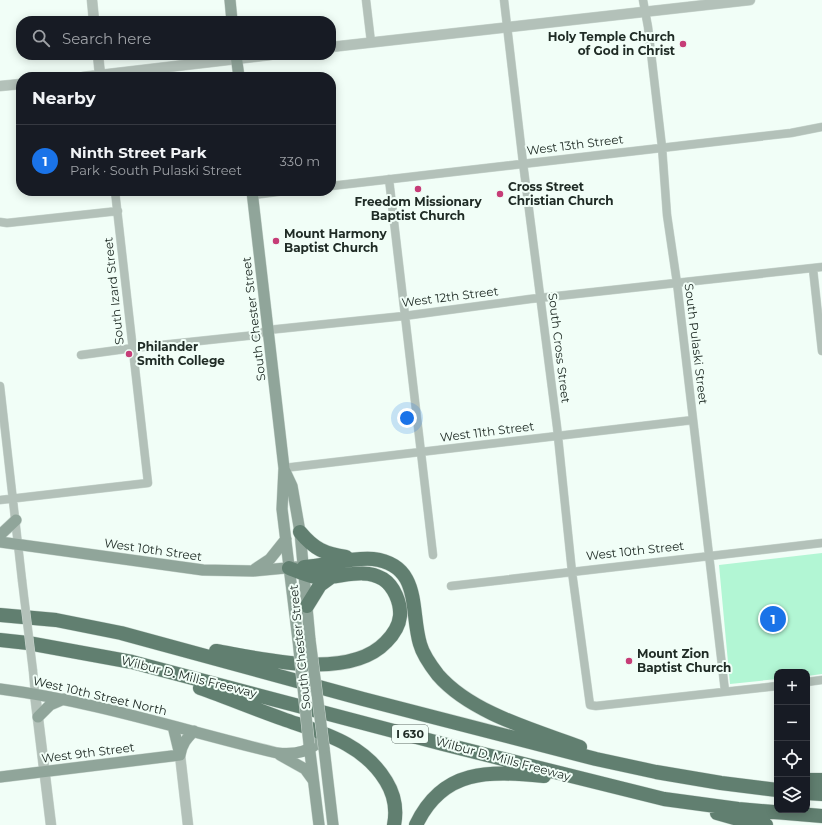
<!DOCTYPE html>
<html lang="en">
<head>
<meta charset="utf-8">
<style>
  :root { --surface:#171b24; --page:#20242c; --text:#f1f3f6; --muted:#9ea1a6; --line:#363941; --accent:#1a73e8 }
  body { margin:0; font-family:Montserrat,sans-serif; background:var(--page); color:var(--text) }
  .controls { position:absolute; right:12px; bottom:12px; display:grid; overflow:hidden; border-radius:8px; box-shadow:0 2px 10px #0003 }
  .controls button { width:36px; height:36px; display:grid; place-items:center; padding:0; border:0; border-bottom:1px solid var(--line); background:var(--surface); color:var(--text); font:20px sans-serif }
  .you { position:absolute; left:407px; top:418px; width:14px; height:14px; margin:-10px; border:3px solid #fff; border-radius:50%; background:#1a73e8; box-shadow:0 0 0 6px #1a73e833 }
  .badge { display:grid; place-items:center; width:26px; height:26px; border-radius:50%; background:var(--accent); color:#fff; font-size:13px; font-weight:700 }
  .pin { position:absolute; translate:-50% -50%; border:2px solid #fff; box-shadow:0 1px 4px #0006 }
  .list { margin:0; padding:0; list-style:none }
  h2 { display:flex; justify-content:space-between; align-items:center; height:52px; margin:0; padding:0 16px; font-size:17px }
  h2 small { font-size:13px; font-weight:400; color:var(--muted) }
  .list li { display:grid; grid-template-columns:26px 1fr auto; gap:12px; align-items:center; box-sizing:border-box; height:72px; padding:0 16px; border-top:1px solid var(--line) }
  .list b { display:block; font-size:15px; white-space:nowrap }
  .list p { margin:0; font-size:13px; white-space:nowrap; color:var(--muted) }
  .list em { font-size:13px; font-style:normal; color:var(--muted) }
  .icon { flex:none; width:22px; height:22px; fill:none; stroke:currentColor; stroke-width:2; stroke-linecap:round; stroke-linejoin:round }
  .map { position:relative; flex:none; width:822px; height:825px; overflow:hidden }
  .search { position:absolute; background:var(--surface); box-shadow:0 2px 10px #0003; left:16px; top:16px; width:320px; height:44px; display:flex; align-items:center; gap:10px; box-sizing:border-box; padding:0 14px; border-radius:16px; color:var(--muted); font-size:15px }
  .panel { position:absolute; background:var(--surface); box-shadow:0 2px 10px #0003; left:16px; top:72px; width:320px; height:124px; border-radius:16px }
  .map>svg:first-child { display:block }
  .green { fill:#b2f6d4 }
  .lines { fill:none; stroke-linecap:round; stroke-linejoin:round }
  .minor-casing { stroke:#cbd8d1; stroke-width:9 }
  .tertiary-casing { stroke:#cbd8d1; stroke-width:11 }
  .secondary-casing { stroke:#cbd8d1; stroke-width:12 }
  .motorway-casing { stroke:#cbd8d1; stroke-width:15 }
  .minor { stroke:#b3c1b9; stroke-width:8 }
  .tertiary { stroke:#b3c1b9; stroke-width:10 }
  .secondary { stroke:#90a59a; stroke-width:11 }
  .motorway { stroke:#617f70; stroke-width:14 }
  .minor-bridge-casing { stroke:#cbd8d1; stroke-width:9; stroke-linecap:butt }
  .secondary-bridge-casing { stroke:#cbd8d1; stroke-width:12; stroke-linecap:butt }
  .minor-bridge { stroke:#b3c1b9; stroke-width:8 }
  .secondary-bridge { stroke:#90a59a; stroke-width:11 }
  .poi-dot { fill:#c63d77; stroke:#f1fef7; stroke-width:1.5 }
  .labels { text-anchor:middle; stroke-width:4; stroke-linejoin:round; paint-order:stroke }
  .shield { fill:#f1fef7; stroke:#5f6b65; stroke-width:1 }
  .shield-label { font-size:11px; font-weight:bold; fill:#202c26 }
  .poi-label { font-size:12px; font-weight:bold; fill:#202c26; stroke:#f1fef7; text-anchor:start }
  .street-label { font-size:12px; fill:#202c26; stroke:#f1fef7 }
</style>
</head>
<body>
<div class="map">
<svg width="822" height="825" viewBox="0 0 822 825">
  <rect width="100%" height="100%" fill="#f1fef7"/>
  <path class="green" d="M822,553V674L807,676V672H777V679L730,684L719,565Z"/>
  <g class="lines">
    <defs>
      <path id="minor" d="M366,0L371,42
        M504,0L523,163L557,427L572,572L590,705L596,706L777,686
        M643,0L648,27L662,147L667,215L677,283L725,691
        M389,179L433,555
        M331,186L791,133L822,127
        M253,195L284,191
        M0,222L7,223L118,211
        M813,269L822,351
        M81,355L133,348L256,335L268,330L404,316L530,299L822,267
        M0,386L22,580
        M284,468L693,420
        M0,500L148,483L115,191
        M451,586L822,543
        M33,671L35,694
        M807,682L822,680"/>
      <path id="tertiary" d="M92,0L94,21
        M331,47L750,0
        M98,55L100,75
        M83,77L270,55
        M0,86L21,84
        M35,694L51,825
        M180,755L188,825"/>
      <path id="secondary" d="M230,0L232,21
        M236,55L239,77
        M252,191L284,468L282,509L298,640
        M285,471L292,486L300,532L310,640
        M0,535L16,520
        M0,542L203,570L253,571L296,567
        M255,569L270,559L286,539
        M0,689C94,701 185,731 277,753C296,755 311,752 323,737
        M38,717L50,705L64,699
        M173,726L180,755
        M309,744L319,825
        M324,748L333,825
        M180,755C182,744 186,739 194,731
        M280,755L305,769L313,780
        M0,777L180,755"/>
      <path id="motorway" d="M300,532C314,549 325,554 346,557
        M304,567C327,566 350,557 373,559C422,565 410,611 420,644C423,655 431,666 438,675C471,713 534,730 580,747
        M307,606L320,585L331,577
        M0,615L56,620L121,633L363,699L596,759L656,772L721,783L777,790
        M0,640L28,643L132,662L443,744L664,799L738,809L822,816
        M216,651C262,659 349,681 386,642C393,635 399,626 400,616C401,603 394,586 383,579C362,566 337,580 315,577C306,575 297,571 289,568
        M200,688C228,698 255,709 283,719C322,733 363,743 386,781C394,794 397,810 394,825
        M807,780H822
        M807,793L822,794
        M717,813L745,821L766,825
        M416,825C443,768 489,771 544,776"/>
    </defs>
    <use href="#minor" class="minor-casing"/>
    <use href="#tertiary" class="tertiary-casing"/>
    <use href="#secondary" class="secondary-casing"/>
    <use href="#motorway" class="motorway-casing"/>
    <use href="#minor" class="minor"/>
    <use href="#tertiary" class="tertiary"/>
    <use href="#secondary" class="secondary"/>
    <use href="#motorway" class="motorway"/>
    <defs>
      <path id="minor-bridge" d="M22,580L33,671"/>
      <path id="secondary-bridge" d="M298,640L309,744
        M310,640L324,748"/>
    </defs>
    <use href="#minor-bridge" class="minor-bridge-casing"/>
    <use href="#secondary-bridge" class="secondary-bridge-casing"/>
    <use href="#minor-bridge" class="minor-bridge"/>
    <use href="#secondary-bridge" class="secondary-bridge"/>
  </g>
  <g class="poi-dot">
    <circle cx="683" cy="44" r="4"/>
    <circle cx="418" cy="189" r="4"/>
    <circle cx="500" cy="194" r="4"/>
    <circle cx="276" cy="241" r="4"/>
    <circle cx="129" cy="354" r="4"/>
    <circle cx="629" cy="661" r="4"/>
  </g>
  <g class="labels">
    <rect class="shield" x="392" y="725" width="36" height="18" rx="3"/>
    <g class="shield-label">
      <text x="410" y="738">I 630</text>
    </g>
    <g class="poi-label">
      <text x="675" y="41" text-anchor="end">Holy Temple Church<tspan x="675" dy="14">of God in Christ</tspan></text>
      <text x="508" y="191">Cross Street<tspan x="508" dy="14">Christian Church</tspan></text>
      <text x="418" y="206" text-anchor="middle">Freedom Missionary<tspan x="418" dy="14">Baptist Church</tspan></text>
      <text x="284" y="238">Mount Harmony<tspan x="284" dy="14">Baptist Church</tspan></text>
      <text x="137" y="351">Philander<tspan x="137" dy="14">Smith College</tspan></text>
      <text x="637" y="658">Mount Zion<tspan x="637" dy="14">Baptist Church</tspan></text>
    </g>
    <g class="street-label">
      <text transform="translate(575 145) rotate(-7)" y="4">West 13th Street</text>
      <text transform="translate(114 291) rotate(-96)" y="4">South Izard Street</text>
      <text transform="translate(450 297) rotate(-7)" y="4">West 12th Street</text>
      <text transform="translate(254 319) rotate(-97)" y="4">South Chester Street</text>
      <text transform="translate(696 344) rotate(83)" y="4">South Pulaski Street</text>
      <text transform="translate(559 348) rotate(83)" y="4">South Cross Street</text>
      <text transform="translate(487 432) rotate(-7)" y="4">West 11th Street</text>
      <text transform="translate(153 550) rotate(8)" y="4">West 10th Street</text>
      <text transform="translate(635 551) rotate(-6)" y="4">West 10th Street</text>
      <text transform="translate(300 647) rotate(-96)" y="4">South Chester Street</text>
      <text transform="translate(189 677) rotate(14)" y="4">Wilbur D. Mills Freeway</text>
      <text transform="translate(100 696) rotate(13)" y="4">West 10th Street North</text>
      <text transform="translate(88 753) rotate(-7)" y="4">West 9th Street</text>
      <text transform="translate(503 759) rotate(15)" y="4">Wilbur D. Mills Freeway</text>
    </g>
  </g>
</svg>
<div class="controls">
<button>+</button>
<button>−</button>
<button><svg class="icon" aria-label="locate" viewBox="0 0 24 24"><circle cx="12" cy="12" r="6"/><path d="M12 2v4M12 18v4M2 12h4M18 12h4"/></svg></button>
<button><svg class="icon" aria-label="layers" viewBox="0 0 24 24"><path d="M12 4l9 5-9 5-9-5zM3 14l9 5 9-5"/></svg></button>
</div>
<div class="you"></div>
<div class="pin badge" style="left:773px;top:619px">1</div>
<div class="search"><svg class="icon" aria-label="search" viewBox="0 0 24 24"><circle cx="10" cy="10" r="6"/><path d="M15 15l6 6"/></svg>Search here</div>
<section class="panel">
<h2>Nearby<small></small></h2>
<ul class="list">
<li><span class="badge">1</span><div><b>Ninth Street Park</b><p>Park · South Pulaski Street</p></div><em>330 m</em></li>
</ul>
</section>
</div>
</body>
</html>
